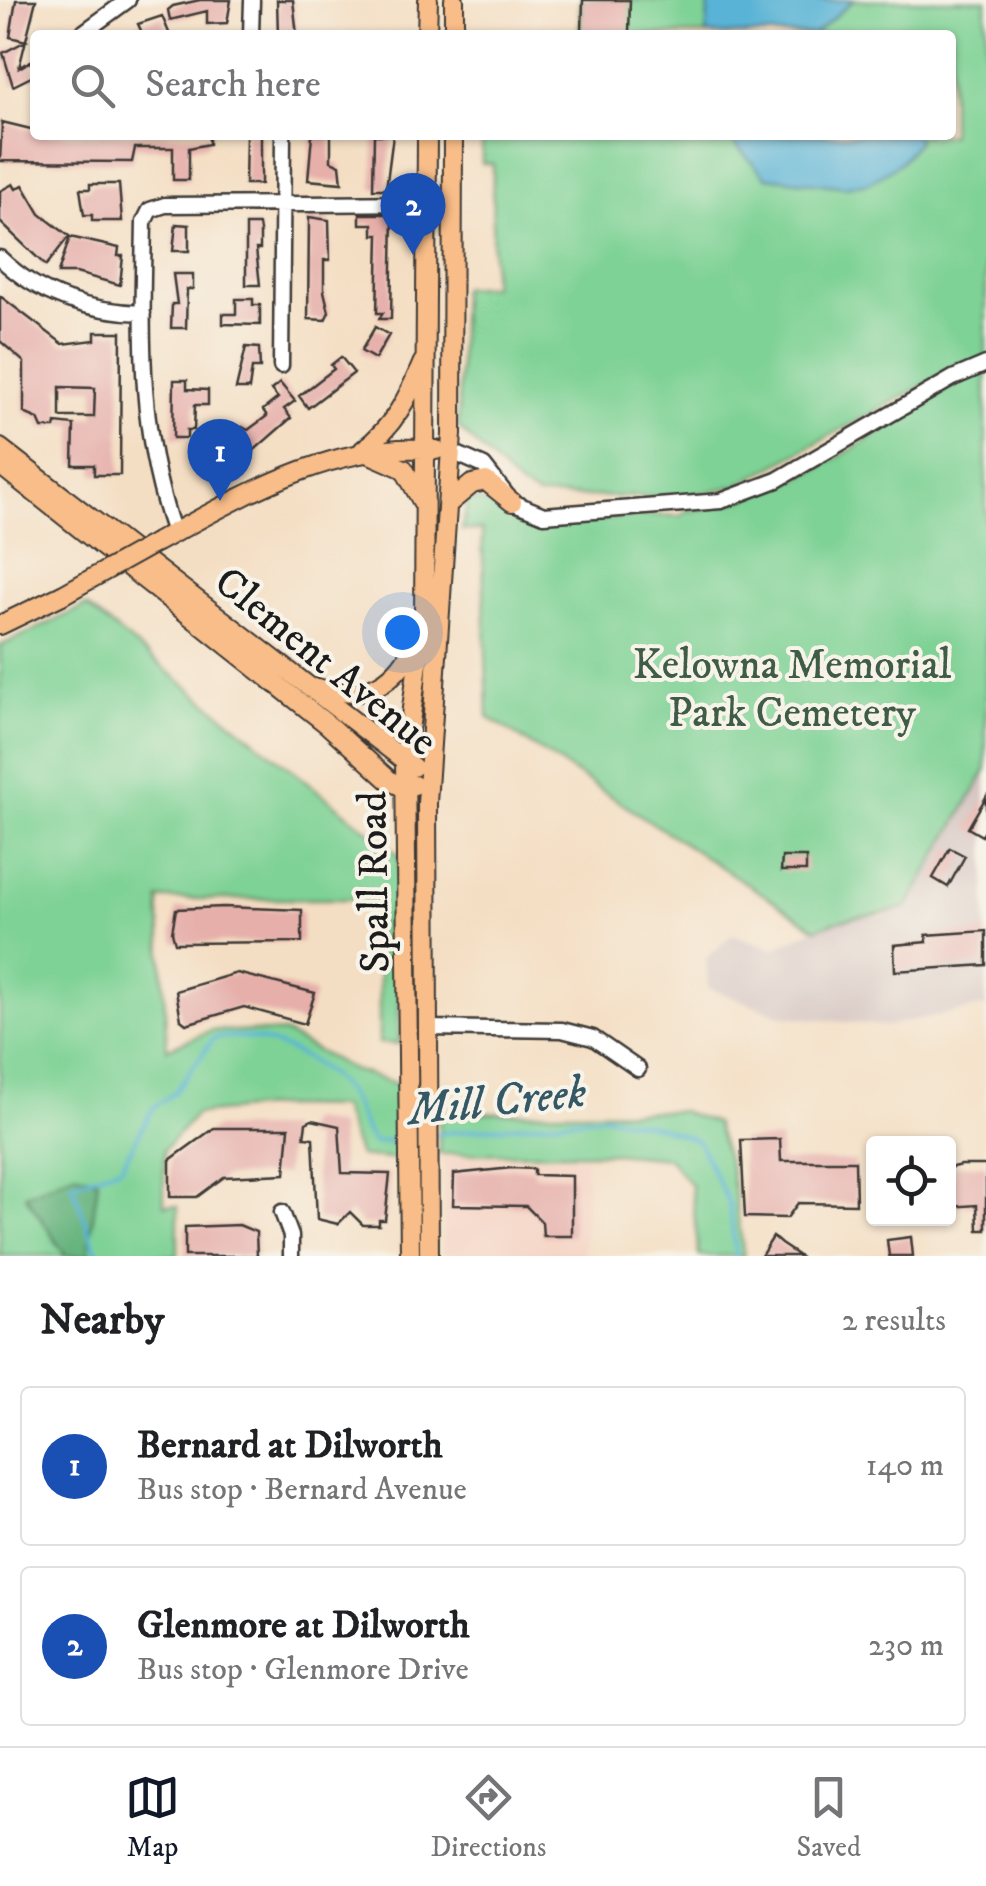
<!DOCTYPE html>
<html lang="en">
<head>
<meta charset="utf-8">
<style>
  :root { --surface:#fff; --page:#f6f6f6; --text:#202124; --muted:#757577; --line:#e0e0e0; --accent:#111827 }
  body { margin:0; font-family:"IM FELL DW Pica",serif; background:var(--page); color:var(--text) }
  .controls { position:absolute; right:30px; bottom:30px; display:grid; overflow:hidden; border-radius:10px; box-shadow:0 2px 8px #0004 }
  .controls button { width:90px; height:90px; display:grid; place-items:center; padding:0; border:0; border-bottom:2px solid var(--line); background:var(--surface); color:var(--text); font:50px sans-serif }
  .you { position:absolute; left:402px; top:632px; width:35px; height:35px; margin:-25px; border:8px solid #fff; border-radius:50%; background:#1a73e8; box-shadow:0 0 0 15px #1a73e833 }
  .badge { display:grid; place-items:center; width:65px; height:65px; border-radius:50%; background:var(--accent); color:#fff; font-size:32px; font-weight:700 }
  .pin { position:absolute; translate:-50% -82px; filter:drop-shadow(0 2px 5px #0008) }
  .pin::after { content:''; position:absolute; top:52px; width:35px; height:30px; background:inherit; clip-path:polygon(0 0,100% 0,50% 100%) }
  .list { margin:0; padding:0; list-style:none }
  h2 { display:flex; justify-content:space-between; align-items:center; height:130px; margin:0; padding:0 40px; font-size:42px }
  h2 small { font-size:32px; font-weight:400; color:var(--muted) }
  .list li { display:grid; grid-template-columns:65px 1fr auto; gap:30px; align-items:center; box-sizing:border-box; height:160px; margin:0 20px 20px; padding:0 20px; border:2px solid var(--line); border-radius:10px }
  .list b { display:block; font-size:38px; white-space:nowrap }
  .list p { margin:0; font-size:32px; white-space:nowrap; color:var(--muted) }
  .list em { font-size:32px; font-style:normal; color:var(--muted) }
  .icon { flex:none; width:55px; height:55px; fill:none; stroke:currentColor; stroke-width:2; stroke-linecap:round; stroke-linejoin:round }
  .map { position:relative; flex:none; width:986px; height:1256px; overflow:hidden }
  .search { position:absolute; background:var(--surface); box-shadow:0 2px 8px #0004; left:30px; right:30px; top:30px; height:110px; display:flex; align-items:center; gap:25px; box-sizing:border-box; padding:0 35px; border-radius:10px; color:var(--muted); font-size:38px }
  .sheet { height:490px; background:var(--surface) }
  nav { display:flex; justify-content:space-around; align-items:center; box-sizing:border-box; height:140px; border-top:2px solid var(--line); background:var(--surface); font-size:28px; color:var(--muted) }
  nav a { display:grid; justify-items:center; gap:5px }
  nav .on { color:var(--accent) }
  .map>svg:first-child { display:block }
  .built { fill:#f5d2c2 }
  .industrial { fill:#d1bfbd }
  .green { fill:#7ed295; stroke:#4d7758; stroke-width:2.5 }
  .forest { fill:#66b47e; stroke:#41684d; stroke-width:2.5 }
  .water { fill:#58b3d6; stroke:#3a6879; stroke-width:2.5 }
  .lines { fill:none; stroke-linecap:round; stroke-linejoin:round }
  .stream { stroke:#58b3d6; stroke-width:4 }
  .building { fill:#e6afaa; fill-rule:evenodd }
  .minor-casing { stroke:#3c3935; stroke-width:19 }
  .major-casing { stroke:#3c3935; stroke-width:22 }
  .minor { stroke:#fff; stroke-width:14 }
  .major { stroke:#f8bd88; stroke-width:18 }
  .major-bridge-casing { stroke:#3c3935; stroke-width:22; stroke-linecap:butt }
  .major-bridge { stroke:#f8bd88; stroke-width:18 }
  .labels { text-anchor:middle; stroke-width:8; stroke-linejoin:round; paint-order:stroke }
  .street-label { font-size:42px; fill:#1c1c1c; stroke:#f7f3e8 }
  .park-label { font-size:42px; fill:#3e5c46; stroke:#f7f3e8 }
  .water-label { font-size:45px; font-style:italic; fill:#345866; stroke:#f7f3e8 }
</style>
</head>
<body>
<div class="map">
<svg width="986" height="1256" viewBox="0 0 986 1256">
  <rect width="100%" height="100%" fill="#f7f3e8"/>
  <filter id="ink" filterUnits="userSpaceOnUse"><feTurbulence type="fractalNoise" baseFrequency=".01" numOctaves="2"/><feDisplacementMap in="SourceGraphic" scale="20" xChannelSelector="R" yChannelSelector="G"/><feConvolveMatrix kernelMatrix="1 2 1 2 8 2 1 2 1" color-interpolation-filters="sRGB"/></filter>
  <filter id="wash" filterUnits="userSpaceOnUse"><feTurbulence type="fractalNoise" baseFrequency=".0048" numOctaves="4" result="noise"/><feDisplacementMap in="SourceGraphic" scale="40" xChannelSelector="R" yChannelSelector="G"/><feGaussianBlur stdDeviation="2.25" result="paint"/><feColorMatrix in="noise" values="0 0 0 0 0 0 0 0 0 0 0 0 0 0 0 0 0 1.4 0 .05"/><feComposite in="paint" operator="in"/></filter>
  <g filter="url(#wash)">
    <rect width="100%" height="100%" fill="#f4dec3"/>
    <path class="built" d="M445,1158H586L585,1256H443Z"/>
    <path class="industrial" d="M986,771V1006L886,1026L783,1016L708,988L706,959L732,934L774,949L832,920L884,916Z"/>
    <path class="green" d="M580,0H986V359L949,372L736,486L683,497L537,496L519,486L458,427L461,288L492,286L493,164L482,163V135H951V35H579Z
      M986,370V771L907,907C877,918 844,914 817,929L488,717L482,530H462L468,499L500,505L524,520L546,526L642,515L682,516L685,511C785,501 874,437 955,382Z
      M86,606L399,855V1044L379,1043V899H159L167,1049L212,1030L284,1033L353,1070L401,1085L400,1160L359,1156L341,1107L280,1106L196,1114L164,1150V1205L178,1206V1256H0V646Z
      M681,1111L715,1123L730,1167L744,1256H699L691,1185L668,1158L613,1153L439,1154V1113Z"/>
    <path class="forest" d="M75,1173L98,1180L88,1256H66L25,1195Z"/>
    <path class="water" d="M709,0H854L814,35H706Z
      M726,135H917L918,141L900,163L869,183L845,187L766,177Z"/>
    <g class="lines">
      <path class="stream" d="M435,1134L607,1116L657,1126L698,1141L729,1204L736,1256
        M98,1256L72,1184L121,1167L153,1108L175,1092L214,1038C259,1030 320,1057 348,1094C359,1108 361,1128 374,1143L401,1138"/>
    </g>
    <g id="blocks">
      <path class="building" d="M16,0H36L19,68L31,61L35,75L13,86L3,53L26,41L10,37Z
        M200,0H231L227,23L207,24V11L170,20L168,10L173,6Z
        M277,0H293L297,35H278Z
        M583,0H630L629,33L582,31Z
        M162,16L170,35H143L138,24Z
        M2,122L35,130V135H209V144L189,148V180H173V148H135L132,162L0,161Z
        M246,135H261V184H245Z
        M312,135H331V161L340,165L342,183L308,180Z
        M374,135H393L386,189H373Z
        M13,184L16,189L23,185L40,214L69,236L46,266L0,222V191Z
        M90,184H119L122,221H92V215H84L80,189H90Z
        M360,214H393L391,319H379L383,313H377L379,235H373V224H360Z
        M309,217L329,220L330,260H324V291L329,312L325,320L308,319Z
        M176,224L189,225V251H173Z
        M246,225H259L260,231V249H256L260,285H246Z
        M70,237L119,248L118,256H123L120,285L76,273H58Z
        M173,274H193V289H187L186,328H171L172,304H177Z
        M0,296L63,344L95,340V332H121L120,475H94V465H73L74,425L56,423L55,428H42L38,419L24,413V362L0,341ZM60,387L95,388L94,417H60Z
        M236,299H253V305H260V325L223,324V314H236Z
        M375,327L389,335L375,359L361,351Z
        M246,347L259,348L260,368H252L249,389H236Z
        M341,357L354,373L308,408L299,396L334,369L331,365Z
        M174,380H187V389L208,390V405H195L194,430H187V438H173Z
        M280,383L295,401L284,409L291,418L250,454L222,467L216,453L223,450L219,438L242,427L248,430L267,416L263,410L278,398L271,390Z
        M986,797V829L982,836L968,828Z
        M950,848L965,856L948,887L933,878Z
        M782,857H806V871H781Z
        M224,907L302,910V942L175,943L172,932L176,909Z
        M986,931V965L895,971L894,945L927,942L926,935Z
        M237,973L315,993L305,1024L244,1007L186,1024L181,1020L176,991Z
        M312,1120L339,1126L342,1173L390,1174L385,1220H379V1225H363L350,1212L338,1224L317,1219L313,1138L304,1137L306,1123Z
        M214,1128H289L285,1174L224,1177L197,1197H170V1160Z
        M780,1139L781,1161H855L856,1204L798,1203L787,1218L745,1217L741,1140Z
        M961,1165H986V1230H978L977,1205L949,1207L948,1168Z
        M512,1168L534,1169V1175L572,1176V1236H543L542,1222L526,1206L453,1205L454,1174Z
        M239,1225L256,1232L257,1256H185V1227Z
        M773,1237L781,1244L799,1256H761Z
        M911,1237L913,1256H889L887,1240Z"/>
    </g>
  </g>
  <g filter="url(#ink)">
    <use href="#blocks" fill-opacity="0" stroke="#3c3935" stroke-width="2.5"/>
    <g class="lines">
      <defs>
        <path id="minor" d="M80,35L128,0
          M251,35L252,0
          M0,258C40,297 89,311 143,313
          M281,366L283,135
          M450,451L484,466L512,502L544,515L721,501L777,480L953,378L986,364
          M174,533C137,427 142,332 144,222L150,210L165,205L427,203
          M427,1028L562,1030L593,1038L638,1069
          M282,1212L291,1236V1256"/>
        <path id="major" d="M427,35L428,0
          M454,35V0
          M0,448L413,767
          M363,450C394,426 408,398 423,362
          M363,451L404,469L423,503
          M0,465L328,725L390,781L405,788L414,785
          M449,503L472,484L486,481L512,502
          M157,542C242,496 337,439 436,450
          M0,625L62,595
          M317,688C366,702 398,683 418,637
          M410,1256L405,760L424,619L427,135
          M429,1256L427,803L452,434L453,135"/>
      </defs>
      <use href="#minor" class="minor-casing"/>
      <use href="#major" class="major-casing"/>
      <use href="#minor" class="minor"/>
      <use href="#major" class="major"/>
      <defs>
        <path id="major-bridge" d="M62,595L157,542"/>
      </defs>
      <use href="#major-bridge" class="major-bridge-casing"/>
      <use href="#major-bridge" class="major-bridge"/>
    </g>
  </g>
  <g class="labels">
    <g class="street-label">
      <text transform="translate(327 660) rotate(39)" y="15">Clement Avenue</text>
      <text transform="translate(372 882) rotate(-91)" y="15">Spall Road</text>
    </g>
    <g class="park-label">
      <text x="792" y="678">Kelowna Memorial<tspan x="792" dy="48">Park Cemetery</tspan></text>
    </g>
    <g class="water-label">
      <text transform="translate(497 1099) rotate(-6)" y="16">Mill Creek</text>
    </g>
  </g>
</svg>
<div class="controls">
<button><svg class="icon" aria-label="locate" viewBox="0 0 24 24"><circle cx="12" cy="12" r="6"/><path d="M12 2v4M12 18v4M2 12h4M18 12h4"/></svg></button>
</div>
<div class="you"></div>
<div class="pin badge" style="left:220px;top:501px;background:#1a4fb4">1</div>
<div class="pin badge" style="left:413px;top:255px;background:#1a4fb4">2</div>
<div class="search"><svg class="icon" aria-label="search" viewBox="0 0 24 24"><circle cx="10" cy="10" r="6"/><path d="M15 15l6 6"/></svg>Search here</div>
</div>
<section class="sheet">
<h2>Nearby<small>2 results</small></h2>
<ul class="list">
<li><span class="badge" style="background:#1a4fb4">1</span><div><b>Bernard at Dilworth</b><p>Bus stop · Bernard Avenue</p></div><em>140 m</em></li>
<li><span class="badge" style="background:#1a4fb4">2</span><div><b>Glenmore at Dilworth</b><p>Bus stop · Glenmore Drive</p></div><em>230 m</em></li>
</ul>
</section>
<nav>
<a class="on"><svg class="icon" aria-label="map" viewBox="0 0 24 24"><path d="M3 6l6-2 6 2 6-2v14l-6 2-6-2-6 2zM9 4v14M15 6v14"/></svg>Map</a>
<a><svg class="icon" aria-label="directions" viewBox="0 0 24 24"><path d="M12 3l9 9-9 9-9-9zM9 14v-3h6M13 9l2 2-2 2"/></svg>Directions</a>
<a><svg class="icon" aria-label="saved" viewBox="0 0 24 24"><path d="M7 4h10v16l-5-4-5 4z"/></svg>Saved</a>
</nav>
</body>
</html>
